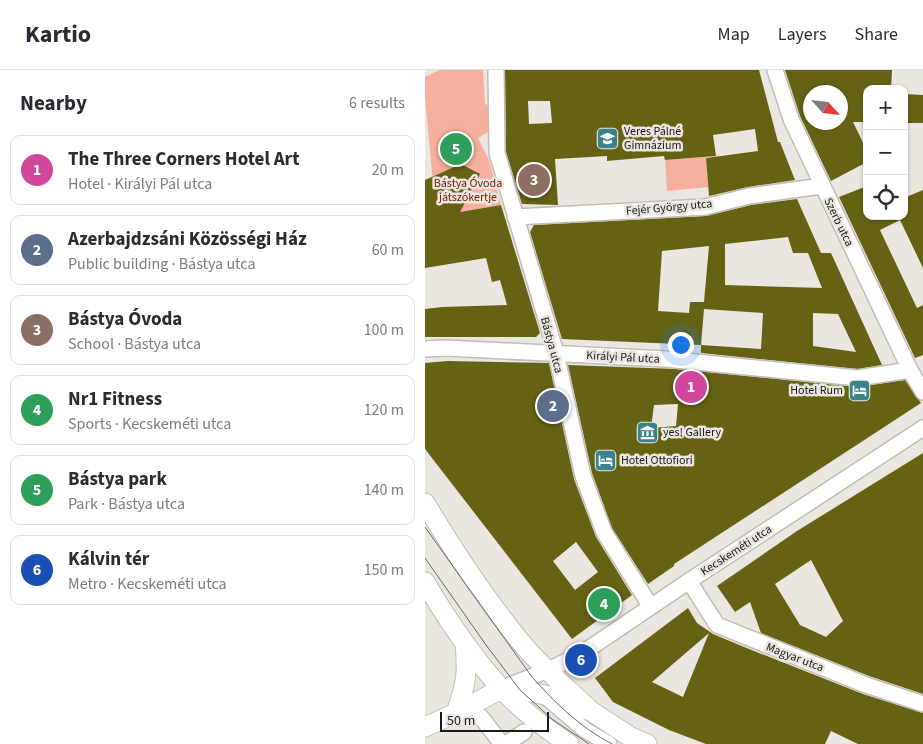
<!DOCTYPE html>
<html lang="en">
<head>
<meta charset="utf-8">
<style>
  :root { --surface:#fff; --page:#f2f2f3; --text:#2b2b33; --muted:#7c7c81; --line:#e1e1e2; --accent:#3b838b }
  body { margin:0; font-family:"Source Sans 3",sans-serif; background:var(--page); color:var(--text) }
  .controls { position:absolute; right:15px; top:15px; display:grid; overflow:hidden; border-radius:10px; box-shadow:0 1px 4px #0004 }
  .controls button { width:45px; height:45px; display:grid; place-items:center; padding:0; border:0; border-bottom:1px solid var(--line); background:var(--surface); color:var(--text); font:25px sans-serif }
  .compass { position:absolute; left:378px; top:15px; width:45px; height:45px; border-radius:50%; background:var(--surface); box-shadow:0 1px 4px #0004; rotate:117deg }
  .scale { position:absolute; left:15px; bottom:12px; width:109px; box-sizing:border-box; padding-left:5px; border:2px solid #1c1b19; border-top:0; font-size:14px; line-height:18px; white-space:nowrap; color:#1c1b19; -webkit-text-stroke:4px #eae6e0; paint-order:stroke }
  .you { position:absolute; left:255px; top:274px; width:18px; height:18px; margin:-12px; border:4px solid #fff; border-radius:50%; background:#1a73e8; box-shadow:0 0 0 8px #1a73e833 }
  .badge { display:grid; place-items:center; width:32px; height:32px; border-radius:50%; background:var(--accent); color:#fff; font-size:16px; font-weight:700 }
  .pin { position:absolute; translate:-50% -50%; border:2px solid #fff; box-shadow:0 1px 5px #0006 }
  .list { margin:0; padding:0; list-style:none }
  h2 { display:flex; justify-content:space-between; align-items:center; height:65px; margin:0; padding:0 20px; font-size:21px }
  h2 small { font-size:16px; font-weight:400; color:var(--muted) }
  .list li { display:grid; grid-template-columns:32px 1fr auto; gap:15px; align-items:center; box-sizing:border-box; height:70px; margin:0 10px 10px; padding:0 10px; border:1px solid var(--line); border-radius:10px }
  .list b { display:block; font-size:19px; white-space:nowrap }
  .list p { margin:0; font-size:16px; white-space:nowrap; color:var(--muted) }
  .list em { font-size:16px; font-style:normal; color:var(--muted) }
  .icon { flex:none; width:28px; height:28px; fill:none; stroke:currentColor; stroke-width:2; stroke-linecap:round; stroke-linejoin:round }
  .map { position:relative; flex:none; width:498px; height:674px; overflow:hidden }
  header { display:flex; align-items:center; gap:30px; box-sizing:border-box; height:70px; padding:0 25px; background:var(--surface); border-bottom:1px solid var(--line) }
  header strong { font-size:24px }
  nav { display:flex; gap:28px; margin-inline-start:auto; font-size:18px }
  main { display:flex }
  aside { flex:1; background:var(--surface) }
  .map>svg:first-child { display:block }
  .green { fill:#f7b09d }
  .building { fill:#656313; fill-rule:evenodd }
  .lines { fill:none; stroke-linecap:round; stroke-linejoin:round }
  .minor-casing { stroke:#c0bdb7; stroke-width:18 }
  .major-casing { stroke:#c0bdb7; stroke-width:21 }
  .minor { stroke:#fff; stroke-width:15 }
  .major { stroke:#fff; stroke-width:19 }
  .tram { stroke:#6a6865; stroke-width:1 }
  .labels { text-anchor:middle; stroke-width:5; stroke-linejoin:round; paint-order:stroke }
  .poi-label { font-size:12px; fill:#1c1b19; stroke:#eae6e0; text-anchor:start }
  .park-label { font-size:12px; fill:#742108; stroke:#eae6e0 }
  .street-label { font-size:12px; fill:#1c1b19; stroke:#eae6e0 }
</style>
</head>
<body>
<header>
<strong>Kartio</strong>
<nav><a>Map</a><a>Layers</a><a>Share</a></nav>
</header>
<main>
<aside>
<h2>Nearby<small>6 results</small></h2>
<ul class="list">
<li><span class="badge" style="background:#d1479c">1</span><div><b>The Three Corners Hotel Art</b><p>Hotel · Királyi Pál utca</p></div><em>20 m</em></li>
<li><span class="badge" style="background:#5c6f8a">2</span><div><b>Azerbajdzsáni Közösségi Ház</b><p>Public building · Bástya utca</p></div><em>60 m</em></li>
<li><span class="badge" style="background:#8d6e63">3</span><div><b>Bástya Óvoda</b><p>School · Bástya utca</p></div><em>100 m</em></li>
<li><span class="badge" style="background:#2e9e5b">4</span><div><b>Nr1 Fitness</b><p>Sports · Kecskeméti utca</p></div><em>120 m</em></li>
<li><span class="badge" style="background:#2e9e5b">5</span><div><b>Bástya park</b><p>Park · Bástya utca</p></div><em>140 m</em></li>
<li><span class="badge" style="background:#1a4fb4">6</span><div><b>Kálvin tér</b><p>Metro · Kecskeméti utca</p></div><em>150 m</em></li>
</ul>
</aside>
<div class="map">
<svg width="498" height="674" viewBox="0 0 498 674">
  <rect width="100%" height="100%" fill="#eae6e0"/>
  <path class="green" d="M15,0H58L60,34L68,37V59L53,68L64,90L76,135L11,146L0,27V7Z
    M281,87L283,117L242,121L240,90Z"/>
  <path class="building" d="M80,0H334L353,72H355L370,110L323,117L284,126L281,88L333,81L330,59L288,65L291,86L240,90L239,86L182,91V86L130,89L133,135L97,134L81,82ZM103,31H125L127,53L104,54Z
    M360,0H467L466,19H442V52H428L442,81V92L406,111L375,46ZM386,22H416V52H386Z
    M479,24L498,25V53H479Z
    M36,94L55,104L35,142L76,135L115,263L111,267H0V239L17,237L82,235L75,210L67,212L61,188L0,198V110Z
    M442,116V146H479V128L498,120V198L475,150L455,160L492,238L498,235V285L490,288L414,127Z
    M372,129L396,183H406L457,295L433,299L276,283V275L137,269L105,162L109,155L281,146L326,135ZM363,167L368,183H383L397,218L300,215V174ZM284,176L279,232H265L264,243L233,241L237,181ZM279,239L338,243L336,279L276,275ZM388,243L413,244L431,282L388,276Z
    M22,291L124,293L149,409L171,467L207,525L147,569L0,379V293ZM151,472L173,502L150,520L128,491Z
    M143,295L251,299L432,317L480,310L496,333L249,494V496L223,514L187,458L167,403ZM253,334L251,356L226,358L229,335Z
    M498,383V624L444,606L336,563L325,532L310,542L292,516L372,461ZM386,490L418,551L401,567L375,555L350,514Z
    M263,538L272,553L288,564L319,577L438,624L498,643V674H433L406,661L400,674H281L244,660L188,632L170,608ZM284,563L258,627L227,612Z"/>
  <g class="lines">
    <defs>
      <path id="minor" d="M71,0L72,83L131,283L158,406L179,462L226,537
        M350,0L366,49L485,300L498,322
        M90,147L280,137L324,126L397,116
        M0,279L21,278L240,289L433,308L485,300
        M264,511L292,555L441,615L498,634
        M78,618L123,600L156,584L264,511L498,358
        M121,627L160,660L184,674
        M55,646L77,674
        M81,674L99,662"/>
      <path id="major" d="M0,433C30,483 63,533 100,577C120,600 144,620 166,641
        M0,512C22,549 47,587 76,618C94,638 121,659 144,674
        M31,643C41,614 43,604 40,574
        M0,657L31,643L76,619L95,620L125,626L166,641L204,666L222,674"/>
    </defs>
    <use href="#minor" class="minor-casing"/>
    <use href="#major" class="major-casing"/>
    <use href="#minor" class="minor"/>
    <use href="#major" class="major"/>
    <path class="tram" d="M0,457L107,607C130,633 156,658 187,674
      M0,488L61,575L95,620L127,649L164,674"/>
  </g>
  <defs>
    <symbol id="school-square" viewBox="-11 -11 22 22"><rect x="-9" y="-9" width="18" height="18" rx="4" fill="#3b838b" stroke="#eae6e0"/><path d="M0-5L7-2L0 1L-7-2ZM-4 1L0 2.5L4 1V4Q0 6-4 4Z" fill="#fff"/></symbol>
    <symbol id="hotel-square" viewBox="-11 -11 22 22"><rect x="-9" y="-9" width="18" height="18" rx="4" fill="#3b838b" stroke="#eae6e0"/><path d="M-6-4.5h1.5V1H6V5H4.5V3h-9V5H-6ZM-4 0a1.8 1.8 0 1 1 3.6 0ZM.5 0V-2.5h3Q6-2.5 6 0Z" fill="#fff"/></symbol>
    <symbol id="museum-square" viewBox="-11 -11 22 22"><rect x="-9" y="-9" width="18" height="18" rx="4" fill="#3b838b" stroke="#eae6e0"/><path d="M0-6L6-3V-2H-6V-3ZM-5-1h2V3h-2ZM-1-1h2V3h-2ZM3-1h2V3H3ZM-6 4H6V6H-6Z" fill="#fff"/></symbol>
  </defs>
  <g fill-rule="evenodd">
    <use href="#school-square" x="170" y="56" width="25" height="25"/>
    <use href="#hotel-square" x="422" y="308" width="25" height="25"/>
    <use href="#museum-square" x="210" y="350" width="25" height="25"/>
    <use href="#hotel-square" x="168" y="378" width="25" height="25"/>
  </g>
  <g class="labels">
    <g class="poi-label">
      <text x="199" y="65">Veres Pálné<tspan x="199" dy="14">Gimnázium</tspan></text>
      <text x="418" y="324" text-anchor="end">Hotel Rum</text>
      <text x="238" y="366">yes! Gallery</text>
      <text x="196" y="394">Hotel Ottofiori</text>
    </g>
    <g class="park-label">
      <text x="43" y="117">Bástya Óvoda<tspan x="43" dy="14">játszókertje</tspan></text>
    </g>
    <g class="street-label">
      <text transform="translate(244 137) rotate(-5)" y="4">Fejér György utca</text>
      <text transform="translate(414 152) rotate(64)" y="4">Szerb utca</text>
      <text transform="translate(127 275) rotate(75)" y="4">Bástya utca</text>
      <text transform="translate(198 287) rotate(3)" y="4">Királyi Pál utca</text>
      <text transform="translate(311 480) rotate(-33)" y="4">Kecskeméti utca</text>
      <text transform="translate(370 587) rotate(21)" y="4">Magyar utca</text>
    </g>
  </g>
</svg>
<div class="controls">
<button>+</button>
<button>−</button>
<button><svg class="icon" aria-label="locate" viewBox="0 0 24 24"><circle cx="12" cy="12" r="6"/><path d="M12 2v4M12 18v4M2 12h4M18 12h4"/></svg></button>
</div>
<svg class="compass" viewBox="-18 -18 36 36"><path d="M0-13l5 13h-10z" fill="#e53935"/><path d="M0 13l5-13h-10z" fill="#7c7c81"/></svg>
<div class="scale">50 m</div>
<div class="you"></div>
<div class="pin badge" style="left:266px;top:317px;background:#d1479c">1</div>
<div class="pin badge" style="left:128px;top:336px;background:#5c6f8a">2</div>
<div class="pin badge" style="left:109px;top:110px;background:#8d6e63">3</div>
<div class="pin badge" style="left:179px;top:534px;background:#2e9e5b">4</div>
<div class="pin badge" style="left:31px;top:79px;background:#2e9e5b">5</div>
<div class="pin badge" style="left:156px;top:590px;background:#1a4fb4">6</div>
</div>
</main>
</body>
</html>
